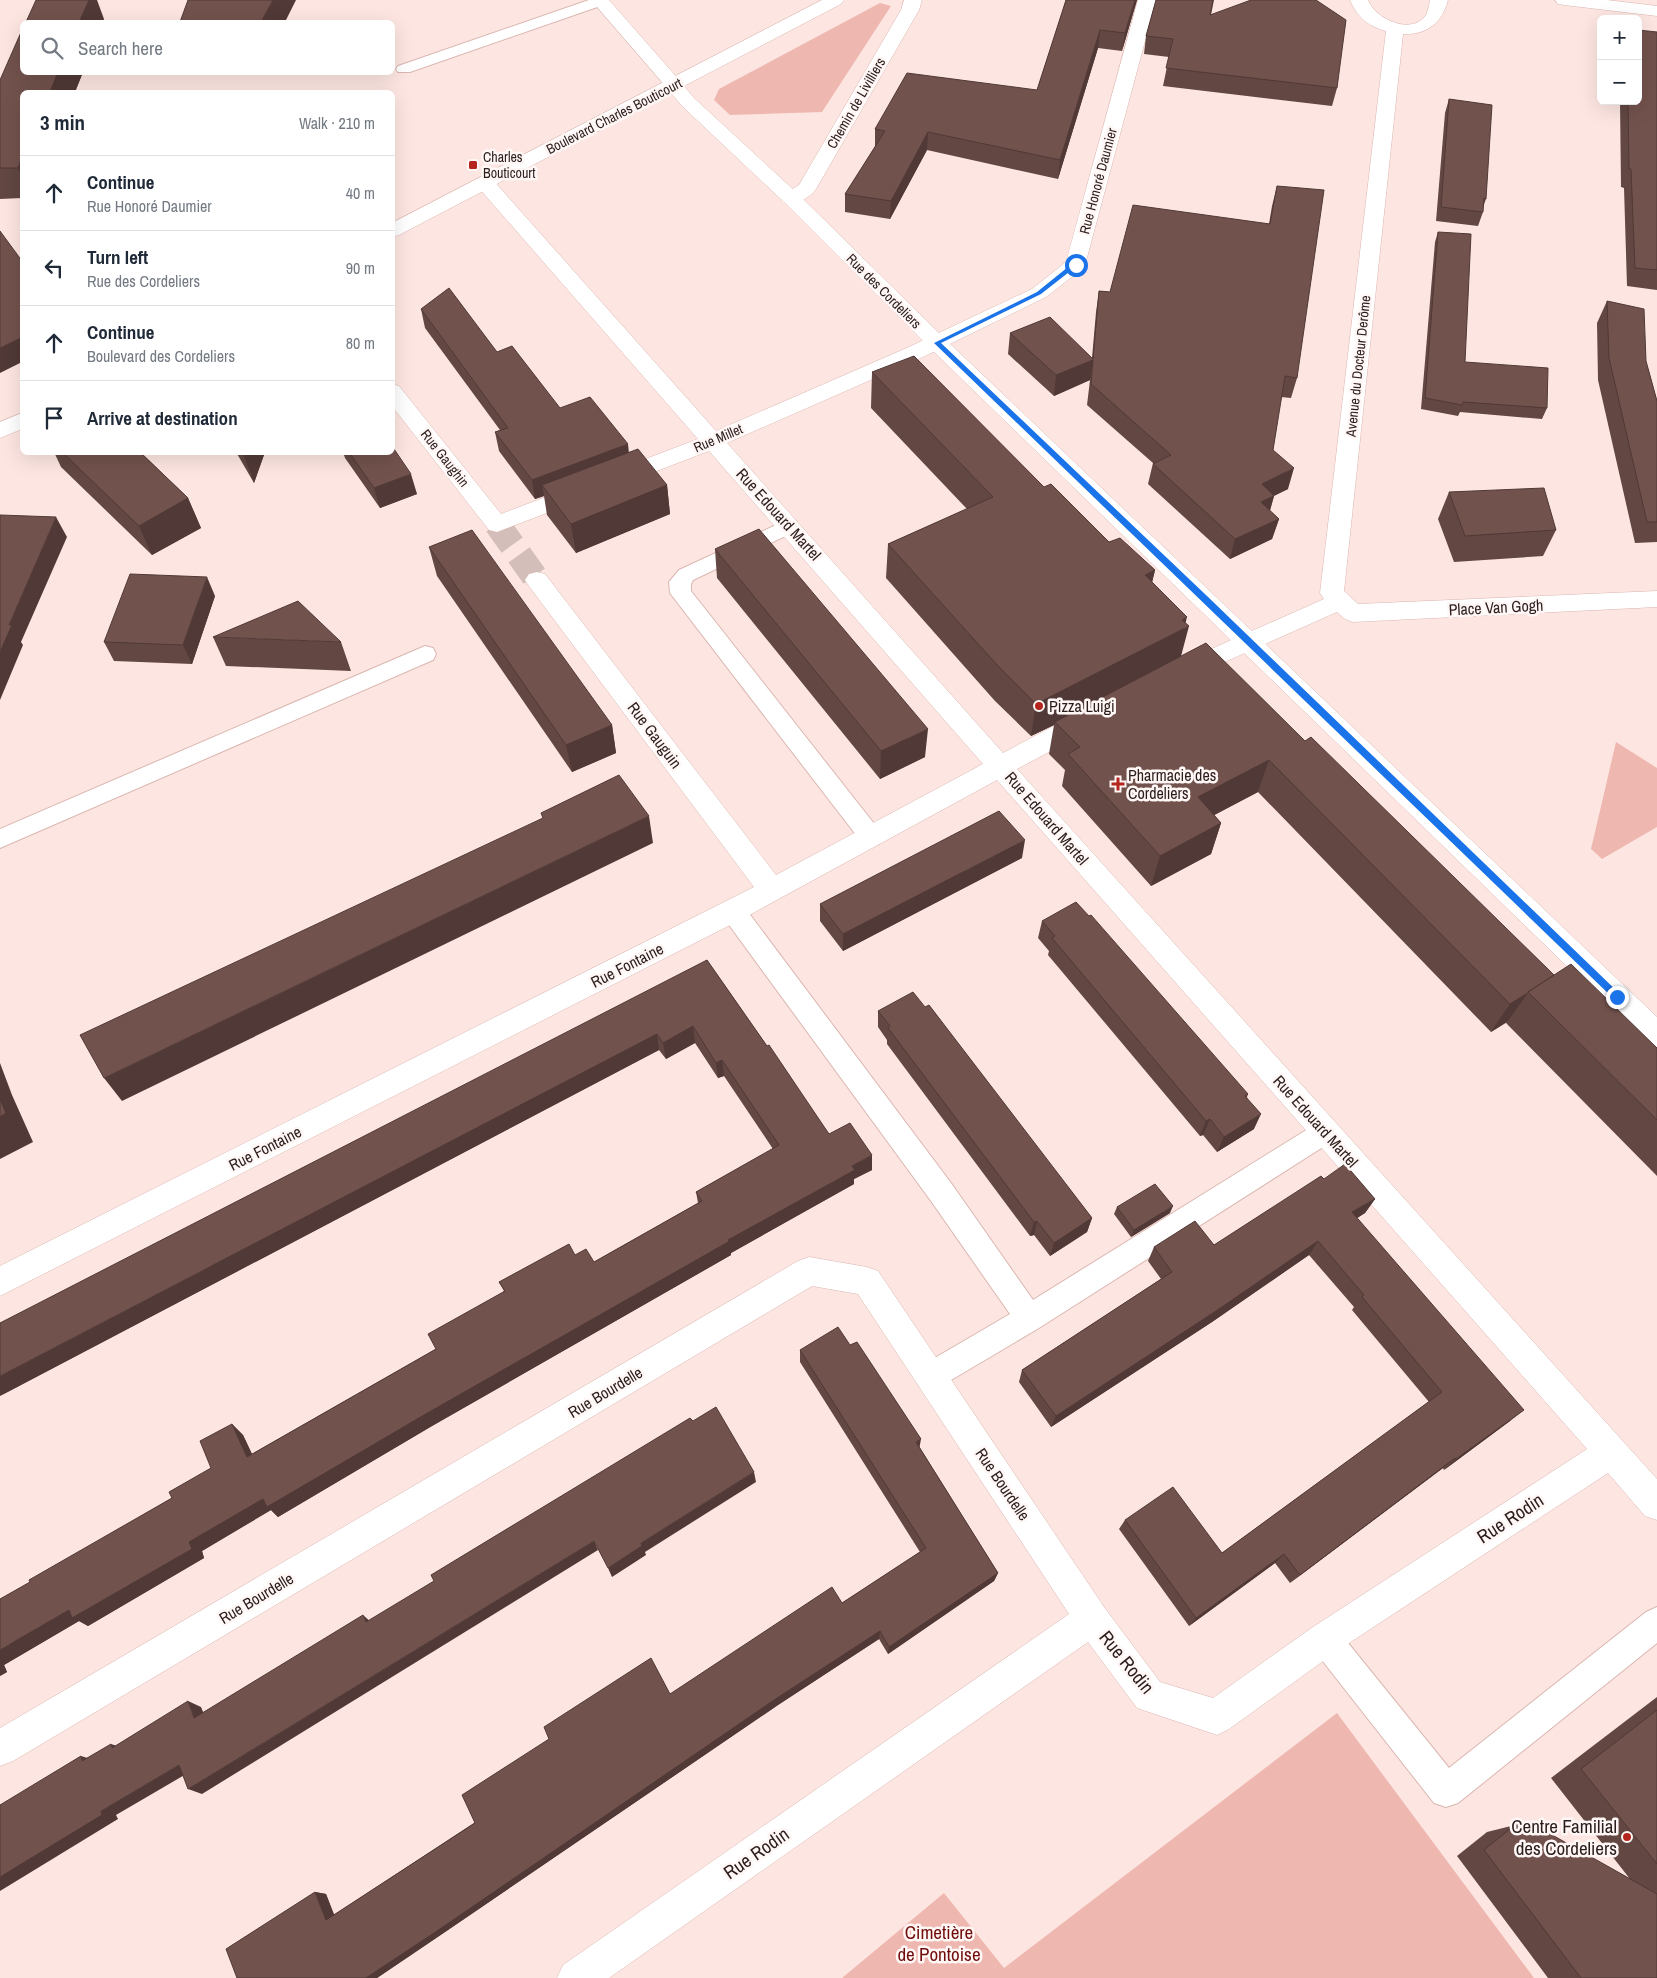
<!DOCTYPE html>
<html lang="en">
<head>
<meta charset="utf-8">
<style>
  :root { --surface:#fff; --page:#f2f2f3; --text:#1f2937; --muted:#747a83; --line:#e0e1e3 }
  body { margin:0; font-family:"Archivo Narrow",sans-serif; background:var(--page); color:var(--text) }
  .controls { position:absolute; right:15px; top:15px; display:grid; overflow:hidden; border-radius:8px; box-shadow:0 5px 20px #0002 }
  .controls button { width:45px; height:45px; display:grid; place-items:center; padding:0; border:0; border-bottom:1px solid var(--line); background:var(--surface); color:var(--text); font:25px sans-serif }
  .stop { position:absolute; width:15px; height:15px; margin:-11px; border:4px solid #1a73e8; border-radius:50%; background:#fff }
  .stop.end { background:#1a73e8; border-color:#fff; box-shadow:0 1px 5px #0008 }
  .list { margin:0; padding:0; list-style:none }
  h2 { display:flex; justify-content:space-between; align-items:center; height:65px; margin:0; padding:0 20px; font-size:21px }
  h2 small { font-size:16px; font-weight:400; color:var(--muted) }
  .list li { display:grid; grid-template-columns:32px 1fr auto; gap:15px; align-items:center; box-sizing:border-box; height:75px; padding:0 20px; border-top:1px solid var(--line) }
  .list b { display:block; font-size:19px; white-space:nowrap }
  .list p { margin:0; font-size:16px; white-space:nowrap; color:var(--muted) }
  .list em { font-size:16px; font-style:normal; color:var(--muted) }
  .icon { flex:none; width:28px; height:28px; fill:none; stroke:currentColor; stroke-width:2; stroke-linecap:round; stroke-linejoin:round }
  .map { position:relative; flex:none; width:1657px; height:1978px; overflow:hidden }
  .search { position:absolute; background:var(--surface); box-shadow:0 5px 20px #0002; left:20px; top:20px; width:375px; height:55px; display:flex; align-items:center; gap:12px; box-sizing:border-box; padding:0 18px; border-radius:8px; color:var(--muted); font-size:19px }
  .panel { position:absolute; background:var(--surface); box-shadow:0 5px 20px #0002; left:20px; top:90px; width:375px; height:365px; border-radius:8px }
  .map>svg:first-child { display:block }
  .green { fill:#eeb8b0 }
  .lines { fill:none; stroke-linecap:round; stroke-linejoin:round }
  .street-tunnel { stroke:#d3beba; stroke-width:26; stroke-dasharray:26 12; stroke-linecap:butt }
  .lane-casing { stroke:#dbb6b0; stroke-width:2 }
  .street-casing { stroke:#dbb6b0; stroke-width:1 }
  .secondary-casing { stroke:#dbb6b0; stroke-width:1 }
  .lane { fill:#fff; fill-rule:evenodd }
  .street { fill:#fff; fill-rule:evenodd }
  .secondary { fill:#fff; fill-rule:evenodd }
  .wall { fill:#624742 }
  .shaded-wall { fill:#503936 }
  .building { fill:#72524d; stroke:#503936 }
  .route { fill:#1a73e8 }
  .poi-dot { fill:#b4251e; stroke:#fff7f6; stroke-width:2 }
  .labels { text-anchor:middle; stroke-width:5; stroke-linejoin:round; paint-order:stroke }
  .far-street-label { font-size:14px; fill:#2b1d1b; stroke:#fff7f6 }
  .far-poi-label { font-size:14px; fill:#2b1d1b; stroke:#fff7f6; text-anchor:start }
  .street-label { font-size:16px; fill:#2b1d1b; stroke:#fff7f6 }
  .poi-label { font-size:16px; fill:#2b1d1b; stroke:#fff7f6; text-anchor:start }
  .near-street-label { font-size:19px; fill:#2b1d1b; stroke:#fff7f6 }
  .near-poi-label { font-size:19px; fill:#2b1d1b; stroke:#fff7f6; text-anchor:end }
  .near-park-label { font-size:19px; fill:#700d0a; stroke:#fff7f6 }
</style>
</head>
<body>
<div class="map">
<svg width="1657" height="1978" viewBox="0 0 1657 1978">
  <rect width="100%" height="100%" fill="#fde6e2"/>
  <path class="green" d="M880,3L891,6L822,112L730,115L714,100L719,89Z
    M1616,742L1657,768V827L1602,859L1591,849Z
    M1337,1713L1534,1978H842L944,1893L1004,1968Z"/>
  <g class="lines">
    <path class="street-tunnel" d="M497,524L537,580"/>
    <defs>
      <path id="lane" d="M589,0L609,1L606,4L410,72H398L396,69L398,66Z
        M789,519L796,521L799,526L796,531L693,580L691,584V591L879,830L883,837L879,844L871,846L863,844L670,593L669,582L679,570Z
        M425,646L433,648L436,654L433,660L0,848V829Z
        M733,901L742,904L951,1183L1033,1300L1316,1124L1325,1120L1334,1124L1338,1132L1334,1140L1039,1328L941,1386L931,1390L921,1386L917,1376L921,1366L1010,1314L931,1201L724,918L721,911L724,904Z
        M1657,1607V1643L1458,1803L1446,1807L1434,1803L1314,1650L1309,1639L1314,1628L1325,1623L1336,1628L1449,1768L1646,1612Z"/>
      <path id="street" d="M591,0H609L680,81L683,85L680,89L674,90L668,89Z
        M904,0H922L919,10L816,189C809,199 795,205 784,202L781,198L784,194L799,185L901,10Z
        M1138,0H1156L1085,265L1082,269L1046,297L923,357L727,443L1003,753L1076,714L1085,712L1094,714L1097,721L1094,728L1017,769L1657,1479V1520L1645,1516L1608,1473L1337,1651L1229,1729L1217,1735L1137,1708L1088,1642L609,1978H557L563,1965L1069,1614L858,1294L812,1286L13,1761L0,1766V1728L798,1261L809,1257L867,1267L878,1271L1104,1607L1160,1682L1213,1698L1313,1627L1587,1449L997,780L742,919L0,1296V1266L754,887L529,586L525,580L529,574L537,572L545,574L776,875L983,764L709,451L497,532L489,530L392,406V384L399,386L501,514L698,439L478,187L476,183L478,179L485,177L492,179L716,431L909,347L1032,289L1066,262Z
        M1350,0H1368C1375,19 1412,36 1426,15C1428,11 1429,5 1430,0H1448C1442,23 1427,35 1403,34L1344,591L1358,604L1657,591V607L1353,622L1345,619L1337,612L1184,680L1175,677L1172,671L1175,665L1324,599L1320,593L1386,31C1369,27 1357,17 1350,0Z
        M1555,0H1607L1657,6V16L1564,5L1558,4Z"/>
      <path id="secondary" d="M822,0H844L841,4L684,86L694,98L798,194L944,338L1657,1017V1047L1647,1044L930,348L784,202L682,106L671,93L399,235L392,237V223Z
        M22,413V429L0,438V422Z"/>
    </defs>
    <use href="#lane" class="lane-casing"/>
    <use href="#street" class="street-casing"/>
    <use href="#secondary" class="secondary-casing"/>
    <use href="#lane" class="lane"/>
    <use href="#street" class="street"/>
    <use href="#secondary" class="secondary"/>
  </g>
  <path class="wall" d="M1066,0H1137L1122,51L1098,48L1058,179L927,150L890,219L845,212V194L875,147V129L1037,90Z
    M1156,0H1214L1211,15L1337,88L1332,106L1163,86L1169,57L1144,54L1146,36Z
    M1657,32V290L1627,286L1624,188L1621,187L1620,101H1638Z
    M83,72L75,92H22V198L0,199V80Z
    M1449,99L1486,199L1483,207V212L1478,226L1436,221L1445,113Z
    M1277,186L1297,378L1291,398L1281,397L1273,450L1288,489L1274,496L1270,511L1279,519L1272,539L1230,559L1148,484L1153,463L1087,405L1090,380L1054,396L1008,354L1010,333L1092,358L1096,312L1099,291L1110,292L1269,224L1272,206Z
    M1438,232L1465,362L1547,408L1542,419L1460,412L1458,416L1421,409L1435,242Z
    M1607,301L1646,361L1657,401V542L1635,543L1598,380L1597,323Z
    M421,309L560,408L629,453L667,485L670,514L576,553L547,515L544,496L535,499L499,451L495,432L500,430L425,328Z
    M872,372L1044,487L1109,542L1155,570L1152,582L1185,623L1181,656L1305,741L1554,975L1657,1048V1176L1506,1023L1507,1022L1491,1032L1258,792L1214,815L1221,823L1211,854L1151,886L1062,786L1065,770L1049,754L1054,725L1031,736L995,701L886,578L888,544L967,509L871,408Z
    M54,452H140L188,498L201,528L152,555L61,467Z
    M236,452H265L254,483Z
    M343,452H392L417,494L380,508L345,458Z
    M1449,492L1556,530L1543,556L1454,562L1438,519Z
    M429,547L612,725L616,753L572,772L437,576Z
    M715,549L925,757L880,779L717,578Z
    M215,596L192,664L114,661L104,642Z
    M213,637L341,642L351,671L226,666Z
    M1022,858L843,951L820,921V904Z
    M1042,921L1248,1094L1247,1097L1254,1129L1217,1152L1203,1135L1200,1136L1048,955L1049,951L1038,938Z
    M707,960L767,1046L829,1134L872,1170L854,1179V1184L731,1253V1255L432,1426L278,1517L271,1510L202,1551L204,1558L88,1626L79,1621L4,1665L7,1672L0,1676L30,1582L172,1498L211,1468L232,1424L243,1435L252,1454L436,1349L504,1291L499,1282L575,1255L594,1262L698,1203L696,1192L773,1149L724,1076L718,1078L695,1043L666,1059L659,1050L0,1396Z
    M925,1007L1092,1218L1087,1232L1050,1256L1034,1235L1030,1236L887,1044V1040L878,1027V1011Z
    M1324,1179L1375,1199L1365,1213L1357,1218L1510,1421L1444,1470L1443,1468L1290,1583L1275,1563L1189,1626L1119,1529L1125,1520L1222,1553L1429,1402L1352,1310L1354,1307L1309,1255L1212,1322L1051,1427L1019,1382L1022,1370L1161,1279L1148,1261L1154,1247L1214,1245Z
    M1117,1207L1170,1213L1131,1237L1114,1214Z
    M850,1345L920,1448L998,1573L994,1581L888,1654L879,1639L778,1705L448,1930L377,1978H237L315,1892L326,1894L334,1915L670,1694L842,1603L920,1552L800,1362V1350Z
    M1657,1697V1978H1548L1457,1856L1487,1832L1515,1825L1630,1879L1551,1778Z"/>
  <path class="shaded-wall" d="M89,0H97L104,19L103,22H79Z
    M273,0H296L285,22H261Z
    M1135,0H1137L1122,51L1125,33Z
    M1100,30L1098,48L1058,179L1060,160Z
    M58,72H83L75,92H50Z
    M928,132L927,150L890,219L891,201Z
    M22,157V178L18,168Z
    M22,337V362L0,373V348Z
    M1093,360L1090,380L1054,396L1056,375Z
    M628,444L630,463L542,485L544,496L535,499L532,480Z
    M245,452H265L254,483L244,456Z
    M1294,468L1288,489L1256,504L1262,484Z
    M411,474L417,494L380,508L374,488Z
    M667,485L670,514L576,553L571,524Z
    M1274,496L1268,516L1261,502Z
    M188,498L201,528L152,555L139,526Z
    M56,517L67,537L21,642L23,645L0,700V652L9,625Z
    M1279,519L1272,539L1230,559L1235,539Z
    M1155,570L1147,604L1145,575Z
    M207,577L215,596L192,664L183,645Z
    M1187,617L1184,629L1189,626L1180,660L1055,722L1054,725L1031,736L1036,704Z
    M612,725L616,753L572,772L566,745Z
    M928,729L925,757L880,779L881,751Z
    M1269,760L1258,792L1188,829L1198,797Z
    M649,816L653,843L122,1101L104,1078Z
    M1221,823L1211,854L1151,886L1160,856Z
    M1025,840L1022,858L843,951V934Z
    M1527,994L1507,1022L1491,1032L1510,1004Z
    M693,1026L695,1043L666,1059L663,1043Z
    M657,1034L659,1050L0,1396V1376Z
    M722,1060L724,1076L718,1078L716,1063Z
    M0,1063L12,1095L33,1142L0,1159Z
    M1261,1114L1254,1129L1217,1152L1224,1137Z
    M1210,1119L1203,1135L1200,1136L1206,1121Z
    M872,1155V1170L854,1179V1184L731,1253V1255L432,1426L278,1517L271,1510L202,1551L204,1558L88,1626L79,1621L4,1665L7,1672L0,1676V1650L263,1499L424,1415L728,1240L852,1166Z
    M1375,1199L1365,1213L1343,1227L1352,1212Z
    M1173,1206L1170,1213L1131,1237L1134,1230Z
    M1092,1218L1087,1232L1050,1256L1054,1243Z
    M1037,1221L1034,1235L1030,1236L1034,1222Z
    M1318,1241L1309,1255L1212,1322L1051,1427L1056,1416Z
    M1524,1410L1510,1421L1444,1470L1456,1459Z
    M232,1424L243,1435L258,1467L247,1457Z
    M921,1439L919,1450L916,1442Z
    M1455,1458L1443,1468L1290,1583L1300,1575Z
    M754,1472L756,1482L645,1552L646,1555L612,1577L608,1568L641,1543Z
    M594,1541L598,1550L202,1794L188,1789Z
    M1284,1554L1275,1563L1189,1626L1196,1618Z
    M998,1573L994,1581L888,1654L889,1647Z
    M363,1615L372,1623L366,1622Z
    M880,1631L879,1639L778,1705L448,1930L377,1978H366L777,1698Z
    M188,1701L201,1707L208,1724L194,1718Z
    M111,1744L126,1749L112,1748Z
    M81,1756L97,1761H82Z
    M179,1765L193,1770L116,1815L118,1819L0,1891V1877L101,1811Z
    M315,1892L326,1894L337,1922L326,1920Z"/>
  <path class="building" d="M36,0H89L79,22H26Z
    M188,0H273L261,22H180Z
    M1066,0H1135L1125,33L1100,30L1060,160L928,132L891,201L845,194L885,131L875,129L907,73L1037,90Z
    M1156,0H1213L1210,15L1251,0H1316L1346,20L1337,88L1166,68L1173,39L1146,36Z
    M22,30V72H58L50,92H22V157L18,168H0V80Z
    M1638,30L1657,32V270L1635,268L1631,169H1629L1628,101H1638Z
    M1449,99L1492,105L1486,199L1484,198L1483,212L1441,207Z
    M1277,186L1324,190L1297,378L1285,376L1273,450L1294,468L1262,484L1274,496L1261,502L1279,519L1235,539L1153,464L1171,455L1091,384L1093,360L1056,375L1010,333L1050,317L1093,359L1099,291L1110,292L1133,205L1270,224Z
    M0,231L22,261V337L0,348Z
    M1438,232L1471,234L1465,362L1548,368L1547,408L1463,402L1462,405L1425,398Z
    M449,288L497,352L512,346L560,408L590,397L628,444L532,480L495,432L508,428L421,309Z
    M1607,301L1644,309L1646,361L1657,401V522H1647L1609,358Z
    M914,356L1044,487L1051,484L1109,542L1120,538L1155,570L1145,575L1187,617L1182,620L1189,626L1036,704L999,667L888,544L993,497L872,372Z
    M392,446L411,474L374,488L349,452H392Z
    M638,449L667,485L571,524L542,485Z
    M62,452H140L188,498L139,526Z
    M1544,488L1556,530L1465,536L1449,492Z
    M0,515L56,517L9,625H12L0,652Z
    M759,529L928,729L881,751L715,549Z
    M472,530L612,725L566,745L429,547Z
    M130,574L207,577L183,645L104,642Z
    M298,601L341,642L213,637Z
    M1206,643L1305,741L1311,737L1554,975L1528,992H1529L1510,1004L1269,760L1198,797L1221,823L1160,856L1068,754L1080,747L1055,722Z
    M619,775L649,816L104,1078L80,1035L543,818L541,813Z
    M999,811L1025,840L843,934L820,904Z
    M1076,902L1089,916L1091,915L1248,1094L1245,1096L1261,1114L1224,1137L1210,1119L1206,1121L1052,938L1055,936L1042,921Z
    M707,960L767,1046L769,1045L829,1134L850,1123L872,1155L852,1166L855,1170L728,1240L730,1241L424,1415L267,1507L263,1499L189,1542L192,1549L72,1618L69,1610L0,1650V1599L30,1582L29,1580L172,1498L169,1492L211,1468L200,1441L232,1424L247,1457L436,1349L428,1334L505,1291L499,1282L569,1244L575,1255L586,1249L594,1262L702,1201L696,1192L779,1145L722,1060L716,1063L693,1026L663,1043L657,1034L0,1376V1323Z
    M1571,964L1657,1048V1120L1528,992Z
    M913,992L925,1007L929,1005L1092,1218L1054,1243L1037,1221L1034,1222L888,1028L890,1026L878,1011Z
    M0,1099L6,1113L0,1117Z
    M1345,1164L1375,1199L1352,1212L1524,1410L1456,1459L1455,1458L1300,1575L1284,1554L1196,1618L1125,1520L1173,1487L1222,1553L1442,1392L1362,1297L1364,1295L1318,1241L1219,1309L1056,1416L1022,1370L1172,1272L1154,1247L1195,1221L1214,1245L1321,1176L1324,1179Z
    M1155,1184L1173,1206L1134,1230L1117,1207Z
    M838,1327L850,1345L857,1342L921,1439L916,1442L998,1573L889,1647L880,1631L777,1698L440,1929L366,1978H237L226,1949L315,1892L326,1920L475,1823L462,1795L549,1739L544,1727L651,1658L670,1694L832,1587L842,1603L926,1548L800,1350Z
    M716,1407L754,1472L641,1543L642,1546L608,1568L594,1541L188,1789L179,1765L101,1811L102,1815L0,1877V1805L81,1756L82,1761L111,1744L112,1748L188,1701L194,1718L363,1615L366,1622L434,1581L431,1575L690,1418L693,1421Z
    M1657,1710V1864L1581,1769Z
    M1525,1824L1538,1827L1657,1894V1978H1581L1484,1850L1515,1825Z"/>
  <path class="route" d="M1073,263L1078,265L1041,294L941,343L1207,596L1620,994V999H1614L934,343L1037,292Z"/>
  <g class="poi-dot">
    <rect x="468" y="160" width="10" height="10" rx="2.5"/>
    <circle cx="1039" cy="706" r="5"/>
    <path d="M1115.5 776.5h5v5h5v5h-5v5h-5v-5h-5v-5h5z"/>
    <circle cx="1627" cy="1837" r="5"/>
  </g>
  <g class="labels">
    <g class="far-street-label">
      <text transform="translate(856 103) rotate(-60)" y="5">Chemin de Livilliers</text>
      <text transform="translate(614 116) rotate(-27)" y="5">Boulevard Charles Bouticourt</text>
      <text transform="translate(1098 181) rotate(-75)" y="5">Rue Honoré Daumier</text>
      <text transform="translate(884 291) rotate(45)" y="5">Rue des Cordeliers</text>
      <text transform="translate(1358 366) rotate(-84)" y="5">Avenue du Docteur Derôme</text>
      <text transform="translate(718 438) rotate(-23)" y="5">Rue Millet</text>
      <text transform="translate(445 458) rotate(52)" y="5">Rue Gaughin</text>
    </g>
    <g class="far-poi-label">
      <text x="483" y="162">Charles<tspan x="483" dy="16">Bouticourt</tspan></text>
    </g>
    <g class="street-label">
      <text transform="translate(779 514) rotate(48)" y="6">Rue Edouard Martel</text>
      <text transform="translate(1496 607) rotate(-3)" y="6">Place Van Gogh</text>
      <text transform="translate(655 735) rotate(53)" y="6">Rue Gauguin</text>
      <text transform="translate(1047 818) rotate(49)" y="6">Rue Edouard Martel</text>
      <text transform="translate(627 965) rotate(-27)" y="6">Rue Fontaine</text>
      <text transform="translate(1316 1121) rotate(48)" y="6">Rue Edouard Martel</text>
      <text transform="translate(265 1148) rotate(-27)" y="6">Rue Fontaine</text>
      <text transform="translate(605 1392) rotate(-31)" y="6">Rue Bourdelle</text>
      <text transform="translate(1003 1484) rotate(56)" y="6">Rue Bourdelle</text>
      <text transform="translate(256 1598) rotate(-31)" y="6">Rue Bourdelle</text>
    </g>
    <g class="poi-label">
      <text x="1049" y="712">Pizza Luigi</text>
      <text x="1128" y="781">Pharmacie des<tspan x="1128" dy="18">Cordeliers</tspan></text>
    </g>
    <g class="near-street-label">
      <text transform="translate(1510 1518) rotate(-33)" y="7">Rue Rodin</text>
      <text transform="translate(1127 1662) rotate(51)" y="7">Rue Rodin</text>
      <text transform="translate(756 1853) rotate(-35)" y="7">Rue Rodin</text>
    </g>
    <g class="near-poi-label">
      <text x="1617" y="1833">Centre Familial<tspan x="1617" dy="22">des Cordeliers</tspan></text>
    </g>
    <g class="near-park-label">
      <text x="939" y="1939">Cimetière<tspan x="939" dy="22">de Pontoise</tspan></text>
    </g>
  </g>
</svg>
<div class="controls">
<button>+</button>
<button>−</button>
</div>
<div class="stop" style="left:1076px;top:265px"></div>
<div class="stop end" style="left:1617px;top:997px"></div>
<div class="search"><svg class="icon" aria-label="search" viewBox="0 0 24 24"><circle cx="10" cy="10" r="6"/><path d="M15 15l6 6"/></svg>Search here</div>
<section class="panel">
<h2>3 min<small>Walk · 210 m</small></h2>
<ul class="list">
<li><svg class="icon" aria-label="ahead" viewBox="0 0 24 24"><path d="M12 20V5M6 11l6-6 6 6"/></svg><div><b>Continue</b><p>Rue Honoré Daumier</p></div><em>40 m</em></li>
<li><svg class="icon" aria-label="left" viewBox="0 0 24 24"><path d="M17 20v-9H6M10 6l-5 5 5 5"/></svg><div><b>Turn left</b><p>Rue des Cordeliers</p></div><em>90 m</em></li>
<li><svg class="icon" aria-label="ahead" viewBox="0 0 24 24"><path d="M12 20V5M6 11l6-6 6 6"/></svg><div><b>Continue</b><p>Boulevard des Cordeliers</p></div><em>80 m</em></li>
<li><svg class="icon" aria-label="arrive" viewBox="0 0 24 24"><path d="M6 21V4h12l-3 4 3 4H6"/></svg><div><b>Arrive at destination</b></div></li>
</ul>
</section>
</div>
</body>
</html>
